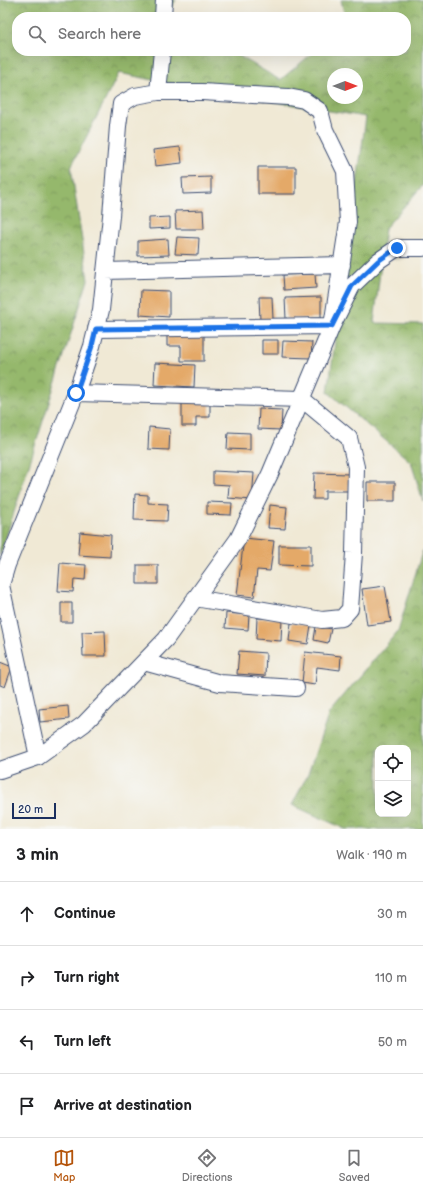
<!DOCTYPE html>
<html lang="en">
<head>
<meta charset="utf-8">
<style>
  :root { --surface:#fff; --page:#f6f6f6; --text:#202124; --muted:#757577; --line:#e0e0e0; --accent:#b45309 }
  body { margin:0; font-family:"Balsamiq Sans",sans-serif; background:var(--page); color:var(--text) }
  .controls { position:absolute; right:12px; bottom:12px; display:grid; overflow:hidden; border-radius:8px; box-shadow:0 4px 16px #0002 }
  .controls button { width:36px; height:36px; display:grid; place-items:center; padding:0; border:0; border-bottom:1px solid var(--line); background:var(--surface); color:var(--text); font:20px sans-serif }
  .compass { position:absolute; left:327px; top:68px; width:36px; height:36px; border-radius:50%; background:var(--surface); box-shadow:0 4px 16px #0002; rotate:90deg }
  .scale { position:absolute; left:12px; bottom:10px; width:44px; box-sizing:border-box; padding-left:4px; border:2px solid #1b2f5e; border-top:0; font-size:11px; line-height:14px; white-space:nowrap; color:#1b2f5e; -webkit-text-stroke:3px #f6f6f2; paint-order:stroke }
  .stop { position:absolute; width:12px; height:12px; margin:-9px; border:3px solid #1a73e8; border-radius:50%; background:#fff }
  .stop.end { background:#1a73e8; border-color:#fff; box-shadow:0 1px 4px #0008 }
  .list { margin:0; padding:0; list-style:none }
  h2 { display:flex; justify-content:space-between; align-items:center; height:52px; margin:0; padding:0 16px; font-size:17px }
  h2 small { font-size:13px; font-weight:400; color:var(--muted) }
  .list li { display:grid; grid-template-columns:26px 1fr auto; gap:12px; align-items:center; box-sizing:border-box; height:64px; padding:0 16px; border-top:1px solid var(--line) }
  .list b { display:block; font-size:15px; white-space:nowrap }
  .list em { font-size:13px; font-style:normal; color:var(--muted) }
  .icon { flex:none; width:22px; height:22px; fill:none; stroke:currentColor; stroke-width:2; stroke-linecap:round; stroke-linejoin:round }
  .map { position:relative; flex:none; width:423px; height:829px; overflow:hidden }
  .search { position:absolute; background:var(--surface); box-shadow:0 4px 16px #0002; left:12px; right:12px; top:12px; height:44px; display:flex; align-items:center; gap:10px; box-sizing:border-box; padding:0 14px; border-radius:16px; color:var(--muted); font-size:15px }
  .sheet { height:308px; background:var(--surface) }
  nav { display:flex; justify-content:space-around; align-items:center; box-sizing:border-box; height:56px; border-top:1px solid var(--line); background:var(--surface); font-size:11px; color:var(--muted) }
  nav a { display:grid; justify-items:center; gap:2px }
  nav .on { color:var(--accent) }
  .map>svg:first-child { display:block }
  .forest { fill:url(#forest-crowns); stroke:#587465; fill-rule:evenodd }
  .building { fill:#e4a968 }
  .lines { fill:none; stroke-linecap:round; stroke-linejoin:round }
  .minor-casing { stroke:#3b4b70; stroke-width:18 }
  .minor { stroke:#fff; stroke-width:16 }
  .route { stroke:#1a73e8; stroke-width:5 }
</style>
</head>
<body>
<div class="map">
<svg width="423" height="829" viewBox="0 0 423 829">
  <defs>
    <pattern id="forest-crowns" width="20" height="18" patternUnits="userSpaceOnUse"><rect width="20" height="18" fill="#95b86c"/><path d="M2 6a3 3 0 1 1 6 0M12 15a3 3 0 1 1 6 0" fill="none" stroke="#79965c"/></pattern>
  </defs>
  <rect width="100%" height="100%" fill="#f6f6f2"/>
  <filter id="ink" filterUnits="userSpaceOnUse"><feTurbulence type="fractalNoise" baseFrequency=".025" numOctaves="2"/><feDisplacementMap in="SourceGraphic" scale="8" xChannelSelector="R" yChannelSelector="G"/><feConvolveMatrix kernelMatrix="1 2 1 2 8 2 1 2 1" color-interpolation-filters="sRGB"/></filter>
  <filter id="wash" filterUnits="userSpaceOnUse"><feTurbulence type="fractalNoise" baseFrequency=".012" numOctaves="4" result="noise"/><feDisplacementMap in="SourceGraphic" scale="16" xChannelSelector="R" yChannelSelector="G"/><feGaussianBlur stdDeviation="0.9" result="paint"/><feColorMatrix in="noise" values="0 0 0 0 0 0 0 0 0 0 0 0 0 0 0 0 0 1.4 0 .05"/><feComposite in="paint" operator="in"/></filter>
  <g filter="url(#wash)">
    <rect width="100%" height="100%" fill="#f0e9d5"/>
    <path class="forest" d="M0,0H176L168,13L175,17H17V51H231L280,80L315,51H406V17H345L341,0H423V185L385,228L374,323L423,324V501L411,462L328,392L366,117L197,89L119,73L71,167L88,280L0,556ZM333,74H357V98H333Z
      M423,549V829H345L292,805L308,774L329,713L398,631ZM378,748H408V814H378Z"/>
    <g id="blocks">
      <path class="building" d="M180,147L182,163L155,166L153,150Z
        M258,167H296V194H258Z
        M211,177V193L183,194L182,178Z
        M203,210L204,229H176L175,211Z
        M170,217V228L149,229V218Z
        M177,237L199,238L198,255L175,254Z
        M168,239L169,255L138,256V241Z
        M315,274L316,288L284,290L283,275Z
        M141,290L169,291V317L140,315Z
        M259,297H272L273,319L260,320Z
        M321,297V318L286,319L285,298Z
        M167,335H204V361H181V346H167Z
        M262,340H278V354H262Z
        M283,341L312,342L311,358L282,357Z
        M155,363L195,365L194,387L154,385Z
        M182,402H210V417H196V426H182Z
        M259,409L282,410L281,430L258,429Z
        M149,427L170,429L169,450L148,449Z
        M228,432L250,433V450L227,449Z
        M213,471L254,473L252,500L228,498L229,485L213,484Z
        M314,473L349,474V491H325V499H313Z
        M367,482H395V501H367Z
        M135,494L148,495V503L168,504L167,521L134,520Z
        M207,502L232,503L231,515L207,514Z
        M270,505L287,507L285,529L268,528Z
        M80,532L111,535L110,557L78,555Z
        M244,538L274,541L270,571L257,570L254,597L237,595Z
        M279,545H311V566L279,565Z
        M60,563L86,565L85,580L74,579L73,592L58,591Z
        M137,565H158V584H137Z
        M385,586L391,622L367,625L362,589Z
        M61,603H72V622H61Z
        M226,613L249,615L248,630L225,628Z
        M257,618L282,619L281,641L256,639Z
        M291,623L311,625L308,644L289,641Z
        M316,626L331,629L328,643L314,640Z
        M105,631L106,656H83L82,632Z
        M239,651L266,653L265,676L237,674Z
        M305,652L341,656L340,670L317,667L315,685L302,683Z
        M0,662L12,667L5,687L0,685Z
        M68,706L69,719L40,722L39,709Z"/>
    </g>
  </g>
  <g filter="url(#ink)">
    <use href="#blocks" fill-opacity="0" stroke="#3b4b70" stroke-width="1"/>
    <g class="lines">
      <defs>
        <path id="minor" d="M163,17L164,0
          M158,92L162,51
          M105,271L342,265
          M96,329L332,326
          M76,393L302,399L349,438L356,467L354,553L350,609L342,618L322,620L195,598
          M144,662L220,683L296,688
          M38,757L1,585L7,565L76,393L92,346L101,310L111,216L118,126L121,104L135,96L158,92H202L288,97L304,100L320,111L325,130L345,171L348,222L332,326
          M0,770L38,757L84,724L166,639L238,539L270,474L332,326L352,286L378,261L397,248H423"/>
      </defs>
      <use href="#minor" class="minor-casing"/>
      <use href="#minor" class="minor"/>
    </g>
  </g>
  <g class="lines" filter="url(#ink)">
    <path class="route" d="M76,393L92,346L96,329L332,326L352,286L378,261L397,248"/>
  </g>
</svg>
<div class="controls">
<button><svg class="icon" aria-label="locate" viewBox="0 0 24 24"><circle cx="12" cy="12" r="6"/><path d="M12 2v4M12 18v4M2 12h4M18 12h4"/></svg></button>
<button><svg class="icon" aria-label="layers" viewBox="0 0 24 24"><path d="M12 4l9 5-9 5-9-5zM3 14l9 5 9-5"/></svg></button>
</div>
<svg class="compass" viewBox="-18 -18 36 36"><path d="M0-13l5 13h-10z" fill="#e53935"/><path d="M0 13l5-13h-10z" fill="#757577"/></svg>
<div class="scale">20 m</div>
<div class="stop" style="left:76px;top:393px"></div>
<div class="stop end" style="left:397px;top:248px"></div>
<div class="search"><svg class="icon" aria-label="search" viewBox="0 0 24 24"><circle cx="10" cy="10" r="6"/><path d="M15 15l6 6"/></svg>Search here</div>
</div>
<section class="sheet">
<h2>3 min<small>Walk · 190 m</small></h2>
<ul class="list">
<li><svg class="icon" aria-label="ahead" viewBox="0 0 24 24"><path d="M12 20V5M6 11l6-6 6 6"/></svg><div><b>Continue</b></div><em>30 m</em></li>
<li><svg class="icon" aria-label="right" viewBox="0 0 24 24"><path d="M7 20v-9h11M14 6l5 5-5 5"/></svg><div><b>Turn right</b></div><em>110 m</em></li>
<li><svg class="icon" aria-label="left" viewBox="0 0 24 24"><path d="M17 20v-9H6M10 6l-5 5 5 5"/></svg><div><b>Turn left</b></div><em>50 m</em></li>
<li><svg class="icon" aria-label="arrive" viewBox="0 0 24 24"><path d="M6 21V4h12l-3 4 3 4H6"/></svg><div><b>Arrive at destination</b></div></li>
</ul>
</section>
<nav>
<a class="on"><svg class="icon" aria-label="map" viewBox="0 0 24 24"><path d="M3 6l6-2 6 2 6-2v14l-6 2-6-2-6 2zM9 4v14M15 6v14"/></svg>Map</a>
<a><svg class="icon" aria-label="directions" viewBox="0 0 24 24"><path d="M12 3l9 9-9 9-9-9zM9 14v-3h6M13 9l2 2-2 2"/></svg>Directions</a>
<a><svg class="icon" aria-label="saved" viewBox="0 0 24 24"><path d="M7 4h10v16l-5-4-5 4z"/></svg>Saved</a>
</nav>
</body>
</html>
